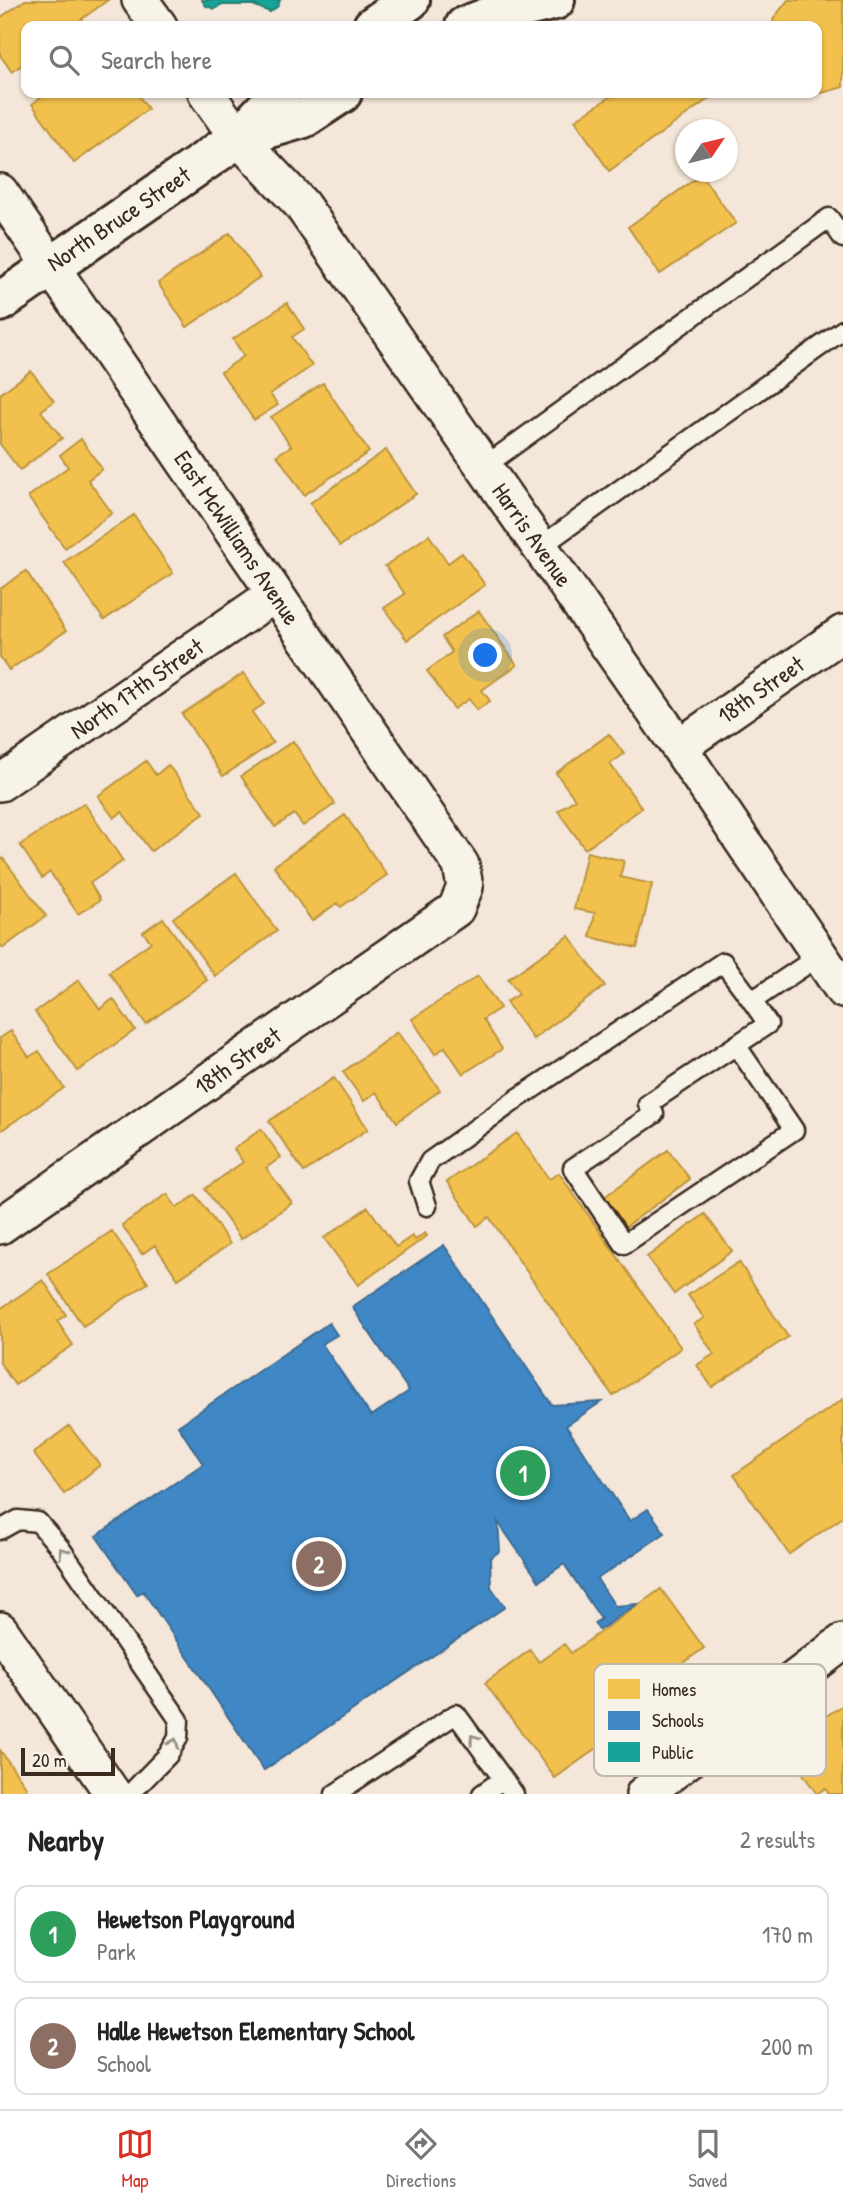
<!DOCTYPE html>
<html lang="en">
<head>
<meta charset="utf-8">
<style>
  :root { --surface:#fff; --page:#f2f2f2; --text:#222; --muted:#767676; --line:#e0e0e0; --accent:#d93025 }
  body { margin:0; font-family:"Patrick Hand",sans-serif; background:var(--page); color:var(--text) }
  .compass { position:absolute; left:675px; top:119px; width:63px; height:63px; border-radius:50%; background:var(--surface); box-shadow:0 2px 5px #0004; rotate:55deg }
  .scale { position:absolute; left:21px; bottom:18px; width:94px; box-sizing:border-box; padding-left:7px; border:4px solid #3b2a1e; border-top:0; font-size:19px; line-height:24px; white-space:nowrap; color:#3b2a1e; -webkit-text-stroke:5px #f7f3e8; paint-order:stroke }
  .you { position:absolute; left:486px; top:656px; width:24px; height:24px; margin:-18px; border:5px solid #fff; border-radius:50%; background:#1a73e8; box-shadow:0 0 0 10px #1a73e833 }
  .badge { display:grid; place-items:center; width:46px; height:46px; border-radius:50%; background:var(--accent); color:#fff; font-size:23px; font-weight:700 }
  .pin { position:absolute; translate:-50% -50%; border:4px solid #fff; box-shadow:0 2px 7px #0006 }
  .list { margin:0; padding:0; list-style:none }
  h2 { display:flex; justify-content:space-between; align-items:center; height:91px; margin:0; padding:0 28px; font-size:30px }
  h2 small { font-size:23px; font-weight:400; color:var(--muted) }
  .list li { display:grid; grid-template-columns:46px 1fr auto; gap:21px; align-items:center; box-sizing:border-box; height:98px; margin:0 14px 14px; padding:0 14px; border:2px solid var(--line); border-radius:14px }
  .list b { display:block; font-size:26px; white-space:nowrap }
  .list p { margin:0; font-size:23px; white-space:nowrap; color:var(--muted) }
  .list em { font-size:23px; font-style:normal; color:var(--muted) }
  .icon { flex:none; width:38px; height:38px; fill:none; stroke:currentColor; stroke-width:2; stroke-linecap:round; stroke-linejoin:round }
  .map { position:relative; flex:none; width:843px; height:1794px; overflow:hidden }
  .search { position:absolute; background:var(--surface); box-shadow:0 2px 5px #0004; left:21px; right:21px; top:21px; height:77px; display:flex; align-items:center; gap:18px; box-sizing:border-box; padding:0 24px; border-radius:14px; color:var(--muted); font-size:26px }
  .sheet { height:315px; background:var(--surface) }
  nav { display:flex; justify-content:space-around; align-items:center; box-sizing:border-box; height:98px; border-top:2px solid var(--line); background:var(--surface); font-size:19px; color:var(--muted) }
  nav a { display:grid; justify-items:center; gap:4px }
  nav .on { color:var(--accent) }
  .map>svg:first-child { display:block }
  .homes { fill:#f2c14e; stroke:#bb9440; stroke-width:2 }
  .schools { fill:#3f88c5; stroke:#3e6c93; stroke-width:2 }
  .public { fill:#17a398; stroke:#227f73; stroke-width:2 }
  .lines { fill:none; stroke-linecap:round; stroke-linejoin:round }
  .lane-casing { stroke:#3b2a1e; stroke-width:23 }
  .street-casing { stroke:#3b2a1e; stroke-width:40 }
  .secondary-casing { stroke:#3b2a1e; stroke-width:44 }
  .lane { stroke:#f7f3e8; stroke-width:18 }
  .street { stroke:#f7f3e8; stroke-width:35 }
  .secondary { stroke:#f7f3e8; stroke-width:38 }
  .oneway { stroke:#998e83 }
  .labels { text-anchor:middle; stroke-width:7; stroke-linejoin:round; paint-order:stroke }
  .street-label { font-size:24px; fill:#3b2a1e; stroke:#f7f3e8 }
  .key { fill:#f7f3e8; stroke:#bfb7ab; stroke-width:2 }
  .key-label { font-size:19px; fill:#3b2a1e }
</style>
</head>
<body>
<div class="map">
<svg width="843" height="1794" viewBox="0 0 843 1794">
  <rect width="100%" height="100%" fill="#f4e6d8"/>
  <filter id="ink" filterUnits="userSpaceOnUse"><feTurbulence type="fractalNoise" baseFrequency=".0143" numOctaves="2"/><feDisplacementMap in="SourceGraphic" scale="14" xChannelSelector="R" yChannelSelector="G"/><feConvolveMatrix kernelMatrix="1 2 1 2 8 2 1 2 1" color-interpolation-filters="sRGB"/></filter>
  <g filter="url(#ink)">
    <path class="homes" d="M25,0H108L72,26H26V62L12,72L0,55V18Z
      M788,0H843V87L822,93L817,92V26H772L774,18Z
      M47,93H137L148,109L74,163L32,104Z
      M616,93H708L711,97L609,171L575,120Z
      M701,175L736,223L660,274L628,227Z
      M230,233L260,277L187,327L158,283Z
      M287,303L304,329L292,337L312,366L270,394L278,405L254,420L221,372L244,356L233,339Z
      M31,371L54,401L41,411L62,438L20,470L0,444V394Z
      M323,383L369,452L304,495L277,455L291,446L271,417Z
      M81,439L102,469L88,480L112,513L65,548L28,497L68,467L60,455Z
      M386,450L416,494L340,546L310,503Z
      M134,515L173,573L104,620L64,562Z
      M429,535L448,563L462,553L485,585L407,640L384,608L405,594L385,566Z
      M26,571L66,631L9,670L0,657V589Z
      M479,611L517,665L482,690L490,701L477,710L469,699L454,709L427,671L452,652L442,637Z
      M244,673L264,704L252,712L273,743L223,776L182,714Z
      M609,734L624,754L610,764L642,808L585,849L558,811L575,799L556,773Z
      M293,741L335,804L303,826L294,814L275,827L241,776Z
      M146,761L156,775L168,765L204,813L151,851L122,812L114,818L98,796Z
      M84,803L123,861L90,883L100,900L78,914L50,872L42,878L20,845Z
      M345,815L387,875L341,907L337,903L312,921L274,866Z
      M587,852L624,861L620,877L652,884L637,948L590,937L595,913L574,909Z
      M3,858L46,916L3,948L0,944V860Z
      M236,873L277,931L215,976L173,918Z
      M163,918L207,980L146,1024L109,972L151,942L143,932Z
      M569,936L605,986L533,1039L506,1002L519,994L508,979Z
      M478,976L500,1008L483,1019L502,1049L463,1074L445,1047L435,1054L412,1019Z
      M79,980L100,1009L113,999L135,1030L78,1071L35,1012Z
      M11,1031L29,1057L39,1051L64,1088L0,1131V1038Z
      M397,1032L440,1090L397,1122L376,1092L364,1101L343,1072Z
      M334,1078L368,1129L304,1172L269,1121Z
      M261,1129L281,1157L266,1168L292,1203L241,1239L205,1189L243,1162L234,1149Z
      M517,1133L549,1179L559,1173L681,1348L613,1396L489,1217L477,1226L447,1182Z
      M668,1150L690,1179L620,1231L599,1201Z
      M167,1194L177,1208L196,1195L230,1244L178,1279L155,1245L142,1254L122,1225Z
      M368,1207L396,1247L412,1236L415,1240L425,1233L427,1236L358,1285L324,1238Z
      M705,1214L732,1251L674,1294L647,1257Z
      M112,1231L148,1283L83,1326L48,1274Z
      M739,1262L788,1337L712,1387L697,1365L714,1354L694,1324L704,1318L688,1295Z
      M43,1280L66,1315L57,1321L73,1345L15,1385L0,1363V1309Z
      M843,1399V1517L789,1554L734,1475Z
      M69,1426L100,1465L64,1494L33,1453Z
      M661,1589L704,1648L621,1708L632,1723L555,1778L485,1683L530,1650L539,1662L564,1644L571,1653Z
      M843,1705V1794H829L825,1788L817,1794L794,1761L821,1742L811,1726Z
      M0,1750L27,1788L18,1794H0Z"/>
    <path class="schools" d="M444,1245L552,1405L601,1402L566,1426L630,1521L648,1509L665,1533L597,1579L615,1606L637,1604L599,1630L594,1623L601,1619L564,1564L539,1581L498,1522L500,1551L490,1558L491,1587L505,1607L264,1770L143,1591L137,1595L96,1536L203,1464L178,1426L329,1323L337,1335L322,1344L371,1416L409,1391L352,1307Z"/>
    <path class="public" d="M202,0H280L278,6L270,12L253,5H220L215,9L206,6Z"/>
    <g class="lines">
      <defs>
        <path id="lane" d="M485,466L829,218L843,238
          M540,547L843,330
          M736,1045L794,1130L624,1244L573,1168L654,1114L648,1104L768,1024L752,1001L819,956
          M427,1206L419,1181L430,1161L517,1099L723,962L752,1001
          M0,1530L18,1520L38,1522L61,1549L179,1720L178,1738L168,1755L130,1794
          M335,1794L456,1714L514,1794
          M482,1794L503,1779"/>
        <path id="street" d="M140,0L159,26
          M206,93L238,138L301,204L679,747L843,990
          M0,192L461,865L465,887L456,909L0,1226
          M679,747L843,633
          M0,783L275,594
          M0,1630L113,1794
          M644,1794L843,1642"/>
        <path id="secondary" d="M373,26L410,0
          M465,26L494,15L555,0
          M240,137L304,118L342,93
          M0,302L238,138L280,93"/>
      </defs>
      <use href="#lane" class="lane-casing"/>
      <use href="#street" class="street-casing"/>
      <use href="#secondary" class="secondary-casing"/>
      <use href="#lane" class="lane"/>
      <use href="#street" class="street"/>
      <use href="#secondary" class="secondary"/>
    </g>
    <defs><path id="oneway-chevron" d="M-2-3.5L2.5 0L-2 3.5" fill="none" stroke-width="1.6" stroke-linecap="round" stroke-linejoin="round" transform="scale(1.75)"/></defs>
    <g class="oneway">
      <use href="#oneway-chevron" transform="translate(63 1552) rotate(-127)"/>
      <use href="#oneway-chevron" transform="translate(474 1739) rotate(-126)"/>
      <use href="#oneway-chevron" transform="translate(174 1743) rotate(-68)"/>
    </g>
  </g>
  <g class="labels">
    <g class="street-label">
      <text transform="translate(119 219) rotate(-34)" y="8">North Bruce Street</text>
      <text transform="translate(532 535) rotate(55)" y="8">Harris Avenue</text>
      <text transform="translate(237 538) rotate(56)" y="8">East McWilliams Avenue</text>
      <text transform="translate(137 689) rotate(-35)" y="8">North 17th Street</text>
      <text transform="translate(761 690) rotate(-35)" y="8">18th Street</text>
      <text transform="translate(238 1061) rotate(-35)" y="8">18th Street</text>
    </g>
  </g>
  <rect x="594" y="1664" width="232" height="112" rx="10" class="key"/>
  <rect x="608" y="1679" width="32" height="20" fill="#f2c14e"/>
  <rect x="608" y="1711" width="32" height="19" fill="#3f88c5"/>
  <rect x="608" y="1742" width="32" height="20" fill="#17a398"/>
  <g class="key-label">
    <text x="652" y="1696">Homes</text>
    <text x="652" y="1727">Schools</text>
    <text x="652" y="1759">Public</text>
  </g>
</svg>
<svg class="compass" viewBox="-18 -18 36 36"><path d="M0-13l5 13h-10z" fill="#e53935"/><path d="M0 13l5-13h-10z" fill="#767676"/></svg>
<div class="scale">20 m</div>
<div class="you"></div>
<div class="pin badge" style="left:523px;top:1473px;background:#2e9e5b">1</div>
<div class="pin badge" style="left:319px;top:1564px;background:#8d6e63">2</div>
<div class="search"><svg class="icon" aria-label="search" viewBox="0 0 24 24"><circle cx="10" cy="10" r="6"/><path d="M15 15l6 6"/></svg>Search here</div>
</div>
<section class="sheet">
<h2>Nearby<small>2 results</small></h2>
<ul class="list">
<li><span class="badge" style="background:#2e9e5b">1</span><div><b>Hewetson Playground</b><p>Park</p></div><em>170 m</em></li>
<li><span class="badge" style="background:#8d6e63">2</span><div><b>Halle Hewetson Elementary School</b><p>School</p></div><em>200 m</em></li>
</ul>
</section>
<nav>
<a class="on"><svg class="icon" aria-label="map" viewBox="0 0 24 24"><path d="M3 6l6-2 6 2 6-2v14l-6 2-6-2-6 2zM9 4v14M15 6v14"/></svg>Map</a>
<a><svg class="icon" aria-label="directions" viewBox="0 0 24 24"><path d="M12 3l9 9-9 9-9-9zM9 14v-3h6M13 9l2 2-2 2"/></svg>Directions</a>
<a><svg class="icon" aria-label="saved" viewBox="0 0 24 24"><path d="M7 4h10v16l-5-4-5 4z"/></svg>Saved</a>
</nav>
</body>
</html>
